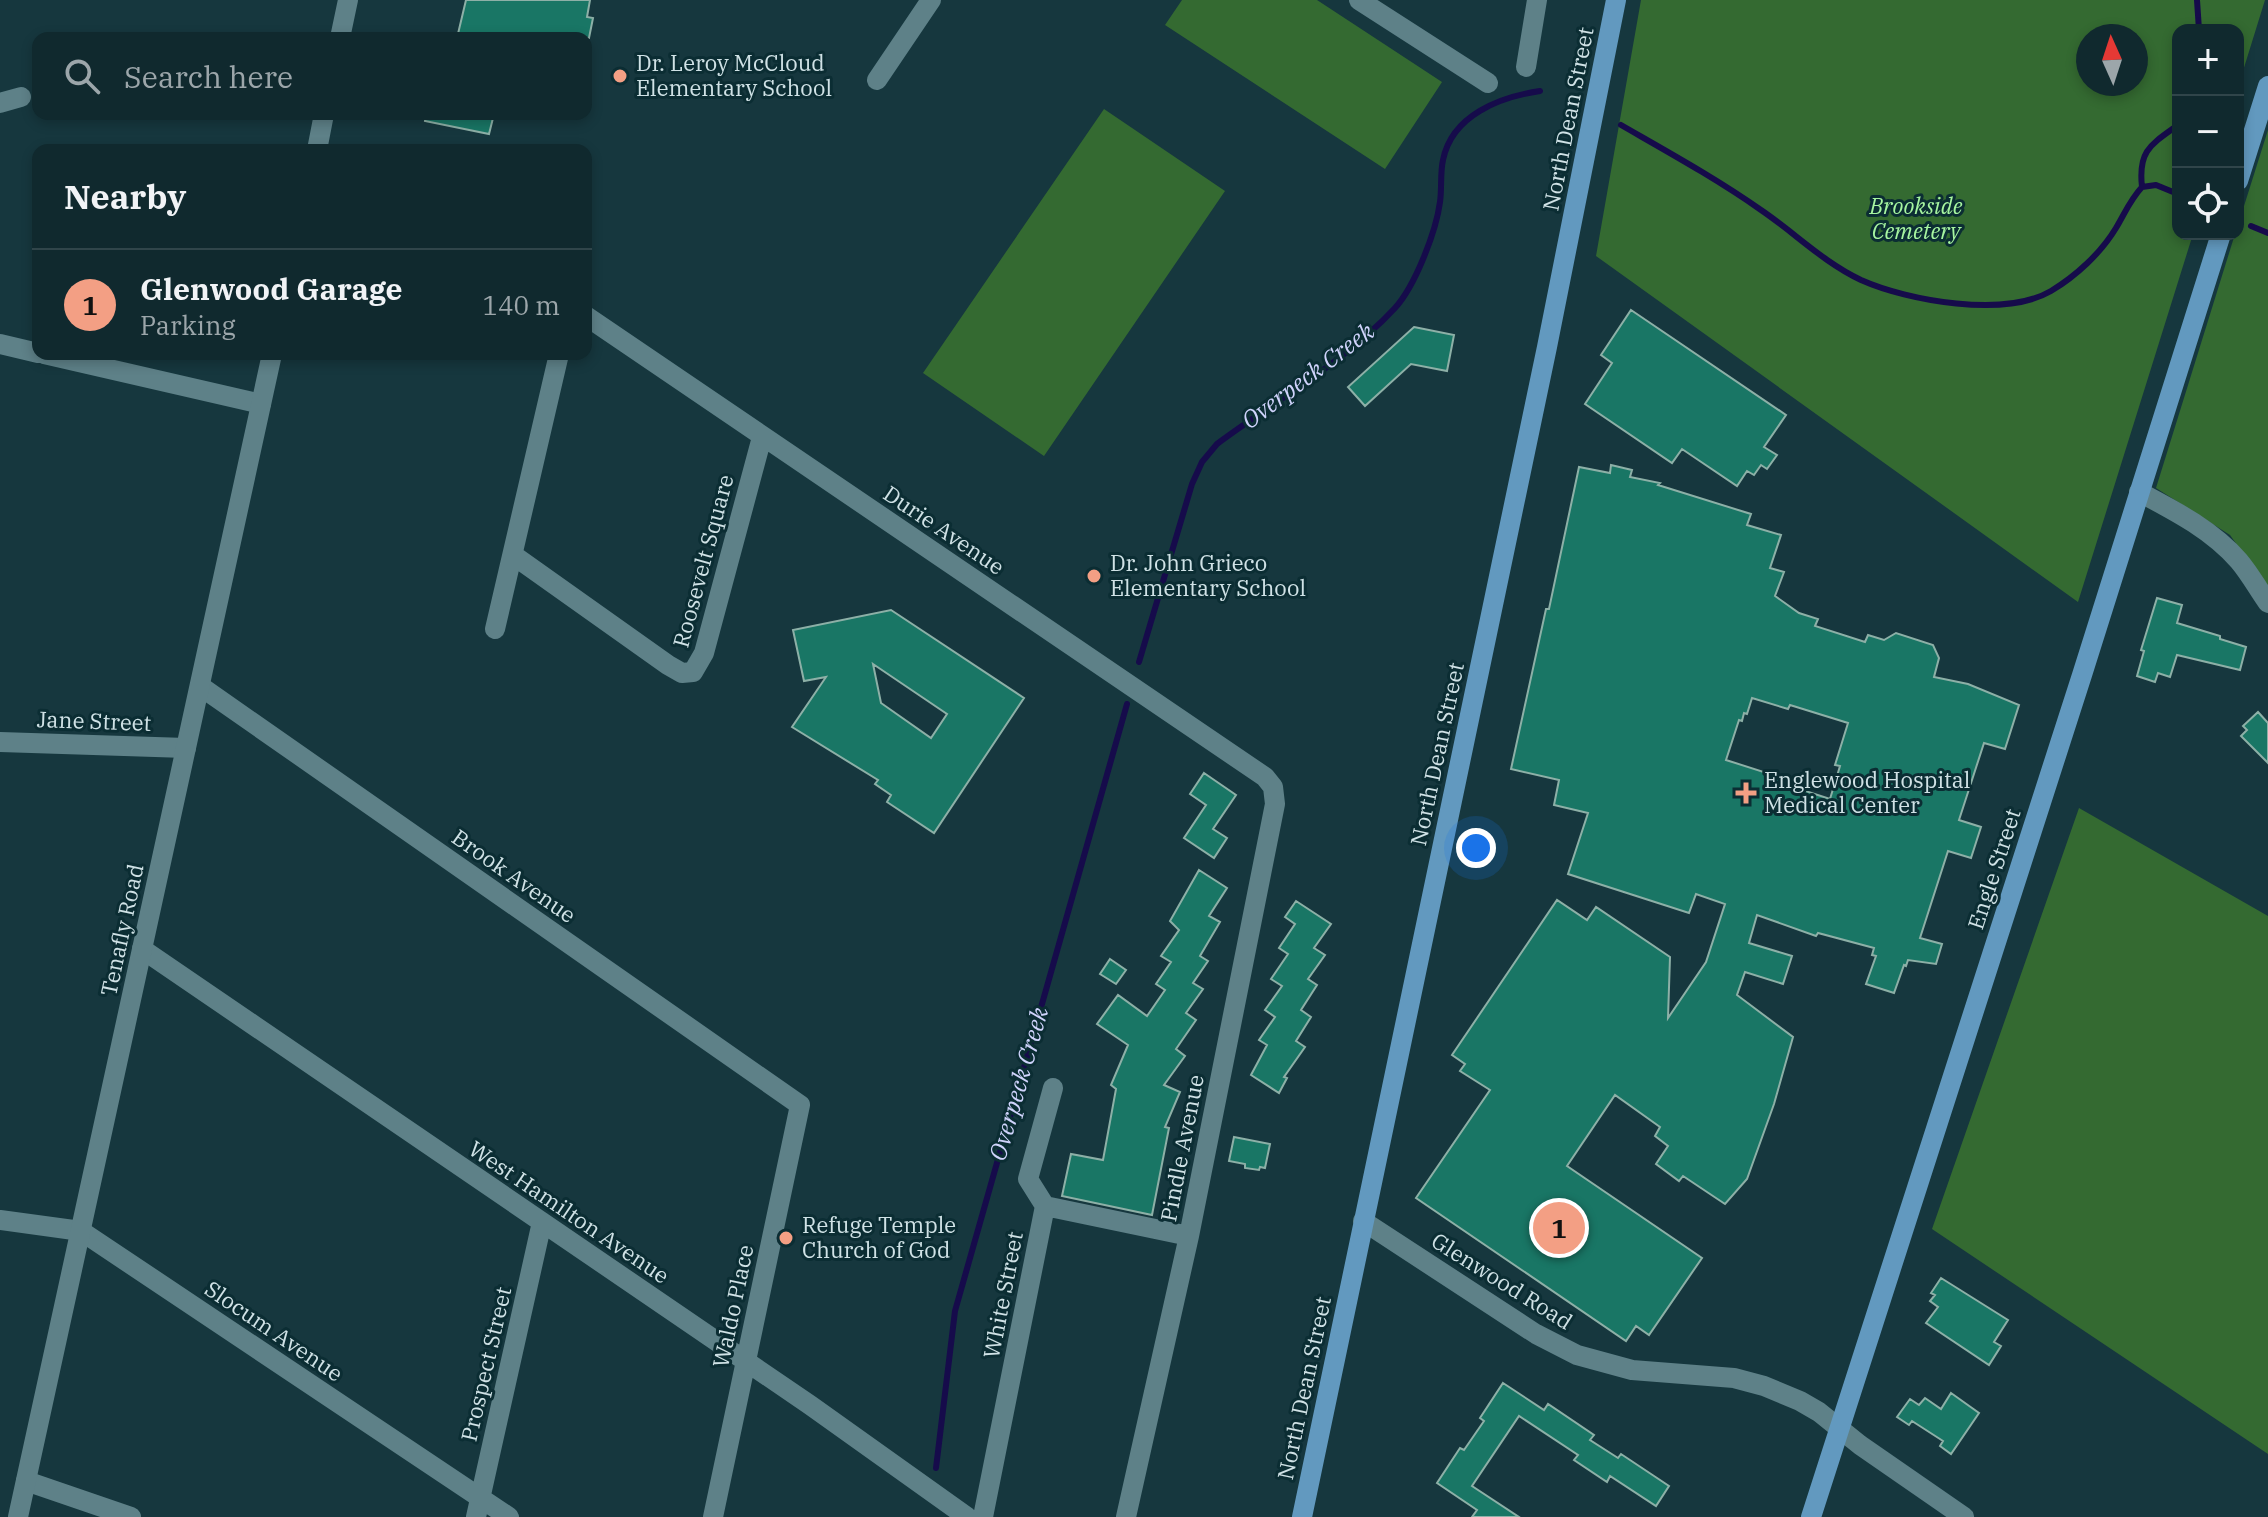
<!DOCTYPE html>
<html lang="en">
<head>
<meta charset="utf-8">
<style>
  :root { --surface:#10292e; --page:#193136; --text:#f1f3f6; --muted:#9ca6aa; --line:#30454a; --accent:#f39f84 }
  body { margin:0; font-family:"IBM Plex Serif",serif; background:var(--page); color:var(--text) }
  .controls { position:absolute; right:24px; top:24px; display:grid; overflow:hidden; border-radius:16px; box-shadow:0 4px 12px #0003 }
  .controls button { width:72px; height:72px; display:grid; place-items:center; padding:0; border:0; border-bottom:2px solid var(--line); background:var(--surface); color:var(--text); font:40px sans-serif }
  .compass { position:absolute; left:2076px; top:24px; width:72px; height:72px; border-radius:50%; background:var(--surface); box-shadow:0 4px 12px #0003; rotate:357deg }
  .you { position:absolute; left:1476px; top:848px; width:28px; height:28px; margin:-20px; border:6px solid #fff; border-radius:50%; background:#1a73e8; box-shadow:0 0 0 12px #1a73e833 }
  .badge { display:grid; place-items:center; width:52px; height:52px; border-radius:50%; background:var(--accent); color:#111; font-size:26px; font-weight:700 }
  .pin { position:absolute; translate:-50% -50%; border:4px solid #fff; box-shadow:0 2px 8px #0006 }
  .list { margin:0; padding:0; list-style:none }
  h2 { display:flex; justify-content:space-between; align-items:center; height:104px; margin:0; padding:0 32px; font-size:34px }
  h2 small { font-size:26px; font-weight:400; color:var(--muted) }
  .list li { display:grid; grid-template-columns:52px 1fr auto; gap:24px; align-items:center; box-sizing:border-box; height:112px; padding:0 32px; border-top:2px solid var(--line) }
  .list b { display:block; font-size:30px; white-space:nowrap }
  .list p { margin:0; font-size:26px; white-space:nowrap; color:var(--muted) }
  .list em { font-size:26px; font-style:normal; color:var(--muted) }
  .icon { flex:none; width:44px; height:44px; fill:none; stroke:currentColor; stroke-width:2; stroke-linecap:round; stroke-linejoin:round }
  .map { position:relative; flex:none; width:2268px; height:1517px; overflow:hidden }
  .search { position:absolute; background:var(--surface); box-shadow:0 4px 12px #0003; left:32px; top:32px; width:560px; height:88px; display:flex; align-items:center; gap:20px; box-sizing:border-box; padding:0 28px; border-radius:16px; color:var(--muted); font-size:30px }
  .panel { position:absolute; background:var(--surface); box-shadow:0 4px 12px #0003; left:32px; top:144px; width:560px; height:216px; border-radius:16px }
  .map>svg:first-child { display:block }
  .green { fill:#346a31; fill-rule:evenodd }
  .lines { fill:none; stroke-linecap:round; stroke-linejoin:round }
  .stream { stroke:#160b4b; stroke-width:6 }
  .building { fill:#197665; stroke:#8db0a7; stroke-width:2; fill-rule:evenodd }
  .minor { stroke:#5e8188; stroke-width:20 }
  .tertiary { stroke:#5e8188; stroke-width:20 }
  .primary { stroke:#6299bf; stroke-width:20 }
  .poi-dot { fill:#f39f84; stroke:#0b2d33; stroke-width:3 }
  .labels { text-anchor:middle; stroke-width:6; stroke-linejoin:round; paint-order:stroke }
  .poi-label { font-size:22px; fill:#d0e2e6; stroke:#0b2d33; text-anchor:start }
  .street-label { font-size:22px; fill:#d0e2e6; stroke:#0b2d33 }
  .park-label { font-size:22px; font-style:italic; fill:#a7f6a0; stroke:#0b2d33 }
  .water-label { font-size:24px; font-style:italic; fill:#cfd3fb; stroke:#0b2d33 }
</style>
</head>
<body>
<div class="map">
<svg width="2268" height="1517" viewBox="0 0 2268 1517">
  <rect width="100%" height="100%" fill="#16373e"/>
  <path class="green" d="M1182,0H1317L1442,82L1385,169L1165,25Z
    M1641,0H2265L2238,87V30H2178V234H2193L2078,602L1596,256ZM2088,36H2136V84H2088Z
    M1104,109L1225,191L1044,456L923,373Z
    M2268,130V588L2230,535L2156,488L2235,234H2238V225Z
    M2079,808L2268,916V1454L1932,1229Z"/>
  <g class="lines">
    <path class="stream" d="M2197,0L2199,30
      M1621,125C1668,152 1717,179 1761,210C1795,233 1823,262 1861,280C1908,301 2005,318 2051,291C2076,276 2101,253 2116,228C2125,213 2130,200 2142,187C2138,151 2150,145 2178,125
      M2142,187L2156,185L2178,194
      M2251,226L2268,233
      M1139,662L1192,484L1202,462L1217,444C1276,400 1345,362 1395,308C1415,286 1436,232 1440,202C1442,189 1440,173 1443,160C1452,115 1500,97 1540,91
      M936,1468L955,1311L1127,704"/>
  </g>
  <path class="building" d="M466,0H590L587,17L593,18L589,38H457Z
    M426,114H494L489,134L425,121Z
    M1631,310L1786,415L1764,447L1777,455L1767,469L1761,465L1754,475L1747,471L1737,486L1682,449L1672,463L1585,404L1612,363L1601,355Z
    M1414,327L1454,335L1447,371L1411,364L1365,406L1348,387Z
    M1611,465L1632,470L1630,477L1660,483L1658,485L1751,514L1747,525L1781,535L1770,568L1784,572L1775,596L1799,613L1818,619L1815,626L1865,642L1868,635L1884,640L1896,633L1933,645L1939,658L1934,677L1968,684L2019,705L2005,749L1984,743L1959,820L1981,827L1971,858L1948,851L1920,938L1942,944L1936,964L1908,960L1906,966L1904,965L1894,993L1866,984L1876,956L1872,955L1874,948L1818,933L1816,936L1757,915L1749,943L1792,956L1783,984L1745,972L1737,995L1793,1037L1774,1104L1747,1179L1725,1204L1683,1176L1679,1181L1656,1164L1668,1146L1655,1136L1660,1127L1615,1095L1567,1166L1702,1258L1649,1335L1636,1326L1626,1341L1416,1198L1490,1090L1460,1071L1465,1064L1452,1055L1557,900L1587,920L1596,907L1670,957L1668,1018L1706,962L1725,904L1696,894L1689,913L1568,874L1588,813L1554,805L1559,780L1511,769L1546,609H1549L1579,467L1610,473ZM1752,698L1788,709L1790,705L1848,723L1835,765L1840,766L1830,799L1793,787L1795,782L1726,760L1739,720L1742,721L1744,713L1747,714Z
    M2157,598L2182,605L2177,623L2220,636V639L2246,647L2240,670L2177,655L2170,677L2158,673L2155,682L2137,676L2144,651L2141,650Z
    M891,610L1024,698L934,833L887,802L891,795L875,784L878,780L792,727L826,677L804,681L793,630ZM873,664L947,714L931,738L881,703Z
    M2258,712L2268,723V763L2241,736L2247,730L2243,726Z
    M1204,773L1236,795L1213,829L1227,838L1214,858L1184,838L1206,805L1190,794Z
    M1199,870L1227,888L1209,916L1220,922L1200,956L1208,961L1193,983L1203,989L1186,1013L1196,1020L1176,1049L1185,1056L1164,1085L1180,1092L1165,1127L1169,1128L1152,1215L1062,1196L1071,1154L1103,1160L1116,1089L1111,1085L1128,1045L1097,1024L1118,995L1147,1016L1165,990L1156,984L1171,962L1161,956L1179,930L1170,921Z
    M1296,901L1331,924L1314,948L1325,955L1308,979L1317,985L1301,1010L1311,1017L1296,1041L1305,1047L1284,1077L1287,1078L1279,1093L1251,1075L1267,1045L1259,1040L1275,1017L1265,1010L1282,986L1271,979L1288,954L1279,948L1295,924L1285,917Z
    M1110,959L1126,970L1116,984L1100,974Z
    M1234,1137L1270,1144L1265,1168L1260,1167L1259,1170L1245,1168V1164L1229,1161Z
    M1941,1278L2008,1320L1994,1342L2001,1346L1989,1365L1926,1323L1938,1307L1930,1301L1935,1295L1931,1293Z
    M1503,1383L1544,1410L1548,1404L1594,1435L1590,1440L1618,1458L1621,1454L1669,1486L1656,1506L1610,1476L1607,1482L1574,1460L1578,1455L1519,1416L1472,1486L1519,1517H1472L1477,1510L1437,1483L1460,1448L1464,1450L1484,1421L1480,1418Z
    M1951,1393L1979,1413L1951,1454L1940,1446L1943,1441L1912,1421L1909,1425L1897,1417L1910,1399L1919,1405L1925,1398L1941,1409Z"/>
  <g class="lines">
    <path class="minor" d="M1359,0L1488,83
      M1526,67L1537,0
      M877,80L931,0
      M0,103L21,97
      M586,316L1265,777L1273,787L1275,804L1189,1236L1126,1517
      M0,344L38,353
      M44,354L261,404
      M2139,492C2175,511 2212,530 2239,561C2250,574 2258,589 2268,603
      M513,555L668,665L682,673L693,672L704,653L762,437
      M495,629L559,354
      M200,686L800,1105L713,1517
      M0,742L186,748
      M142,949L810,1405L967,1517
      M1045,1206L1189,1236
      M0,1220L81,1231L509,1517
      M1363,1221L1536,1334L1577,1355L1632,1370L1734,1378L1764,1386L1800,1401L1819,1412L1860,1445L1964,1517
      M26,1481L131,1517
      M476,1517L542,1222
      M983,1517L1045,1206L1028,1179L1053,1088"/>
    <path class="tertiary" d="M340,38L348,0
      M317,150L324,114
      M18,1517L272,354"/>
    <path class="primary" d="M2238,181L2268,86
      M1302,1517L1547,347L1616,0
      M1811,1517L2082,675L2221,234"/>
  </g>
  <g class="poi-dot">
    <circle cx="620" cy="76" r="8"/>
    <circle cx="1094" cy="576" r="8"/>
    <path d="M1742 781h8v8h8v8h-8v8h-8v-8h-8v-8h8z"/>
    <circle cx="786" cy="1238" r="8"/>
  </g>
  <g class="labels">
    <g class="poi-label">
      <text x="636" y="71">Dr. Leroy McCloud<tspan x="636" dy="25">Elementary School</tspan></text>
      <text x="1110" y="571">Dr. John Grieco<tspan x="1110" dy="25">Elementary School</tspan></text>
      <text x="1764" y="788">Englewood Hospital<tspan x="1764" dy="25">Medical Center</tspan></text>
      <text x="802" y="1233">Refuge Temple<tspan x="802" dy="25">Church of God</tspan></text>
    </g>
    <g class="street-label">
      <text transform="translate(1568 119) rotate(-79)" y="8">North Dean Street</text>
      <text transform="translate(944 530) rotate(34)" y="8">Durie Avenue</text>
      <text transform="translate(703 561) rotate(-75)" y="8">Roosevelt Square</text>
      <text transform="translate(94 721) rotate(2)" y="8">Jane Street</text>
      <text transform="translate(1437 754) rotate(-78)" y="8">North Dean Street</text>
      <text transform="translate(1994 869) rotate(-72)" y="8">Engle Street</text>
      <text transform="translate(514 876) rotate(35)" y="8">Brook Avenue</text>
      <text transform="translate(122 930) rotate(-78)" y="8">Tenafly Road</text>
      <text transform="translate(1182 1148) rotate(-79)" y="8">Pindle Avenue</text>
      <text transform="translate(569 1212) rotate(34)" y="8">West Hamilton Avenue</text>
      <text transform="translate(1502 1281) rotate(32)" y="8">Glenwood Road</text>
      <text transform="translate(1003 1295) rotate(-79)" y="8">White Street</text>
      <text transform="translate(733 1306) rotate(-78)" y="8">Waldo Place</text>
      <text transform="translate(274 1331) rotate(34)" y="8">Slocum Avenue</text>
      <text transform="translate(486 1364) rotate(-77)" y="8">Prospect Street</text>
      <text transform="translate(1304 1388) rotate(-78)" y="8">North Dean Street</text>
    </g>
    <g class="park-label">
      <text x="1916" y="214">Brookside<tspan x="1916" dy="25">Cemetery</tspan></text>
    </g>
    <g class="water-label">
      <text transform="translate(1308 376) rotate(-37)" y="8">Overpeck Creek</text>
      <text transform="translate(1019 1084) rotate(-74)" y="8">Overpeck Creek</text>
    </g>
  </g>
</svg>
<div class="controls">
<button>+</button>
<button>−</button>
<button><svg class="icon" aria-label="locate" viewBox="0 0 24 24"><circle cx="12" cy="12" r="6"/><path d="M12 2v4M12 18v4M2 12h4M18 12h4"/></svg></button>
</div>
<svg class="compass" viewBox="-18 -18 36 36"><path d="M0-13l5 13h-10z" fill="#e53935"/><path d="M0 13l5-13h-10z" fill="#9ca6aa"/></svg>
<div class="you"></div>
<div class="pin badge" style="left:1559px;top:1228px">1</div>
<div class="search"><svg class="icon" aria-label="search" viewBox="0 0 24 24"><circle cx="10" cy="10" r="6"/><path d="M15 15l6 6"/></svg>Search here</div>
<section class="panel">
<h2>Nearby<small></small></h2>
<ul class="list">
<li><span class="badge">1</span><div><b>Glenwood Garage</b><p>Parking</p></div><em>140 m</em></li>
</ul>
</section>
</div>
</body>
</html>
